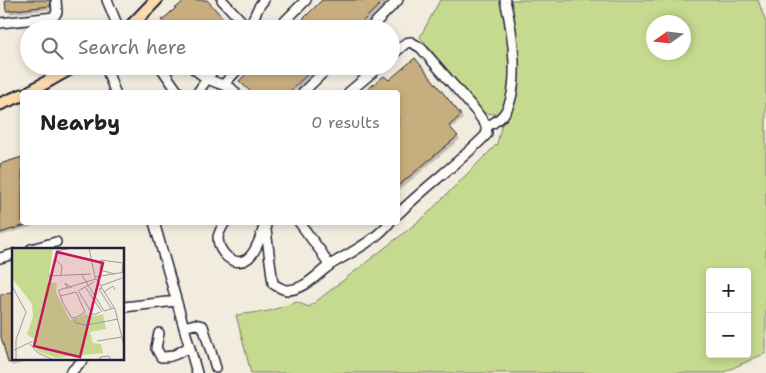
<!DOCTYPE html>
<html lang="en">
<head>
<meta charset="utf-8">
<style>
  :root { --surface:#fff; --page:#f6f6f6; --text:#222; --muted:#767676; --line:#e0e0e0 }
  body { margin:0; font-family:"Shantell Sans",sans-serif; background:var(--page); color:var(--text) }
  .controls { position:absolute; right:15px; bottom:15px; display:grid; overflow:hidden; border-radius:5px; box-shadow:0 2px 8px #0003 }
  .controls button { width:45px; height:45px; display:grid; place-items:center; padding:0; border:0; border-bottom:1px solid var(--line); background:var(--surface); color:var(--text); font:25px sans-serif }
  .compass { position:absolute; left:646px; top:15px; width:45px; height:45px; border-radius:50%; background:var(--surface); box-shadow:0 2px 8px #0003; rotate:256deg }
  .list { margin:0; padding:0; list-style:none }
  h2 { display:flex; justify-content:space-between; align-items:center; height:65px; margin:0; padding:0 20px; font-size:21px }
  h2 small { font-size:16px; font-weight:400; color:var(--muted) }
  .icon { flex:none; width:28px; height:28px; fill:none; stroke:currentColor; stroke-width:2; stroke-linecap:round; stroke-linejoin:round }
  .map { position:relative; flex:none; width:766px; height:373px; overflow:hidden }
  .search { position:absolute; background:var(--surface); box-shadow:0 2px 8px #0003; left:20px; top:20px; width:380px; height:55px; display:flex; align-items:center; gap:12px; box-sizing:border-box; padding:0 18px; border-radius:28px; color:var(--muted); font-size:19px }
  .panel { position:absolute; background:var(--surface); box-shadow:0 2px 8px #0003; left:20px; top:90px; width:380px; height:135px; border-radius:5px }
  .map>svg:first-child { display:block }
  .green { fill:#c5da8f; stroke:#747e65; fill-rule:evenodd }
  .shadow { fill:#0003 }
  .building { fill:#c8ae7e; stroke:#22223b }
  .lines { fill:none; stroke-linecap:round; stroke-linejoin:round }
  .minor-casing { stroke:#22223b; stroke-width:12 }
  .major-casing { stroke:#22223b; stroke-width:15 }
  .minor { stroke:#fdfcf7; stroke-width:9 }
  .major { stroke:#fbddab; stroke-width:11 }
  .inset-road { fill:none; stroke:#9f9b9d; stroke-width:1 }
  .view { fill:#c2185b; fill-opacity:0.15; stroke:#c2185b; stroke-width:2.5 }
  .inset-edge { fill:none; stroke:#22223b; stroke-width:2.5 }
</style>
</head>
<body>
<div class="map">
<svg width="766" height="373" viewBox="0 0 766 373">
  <rect width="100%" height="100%" fill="#f2ecdf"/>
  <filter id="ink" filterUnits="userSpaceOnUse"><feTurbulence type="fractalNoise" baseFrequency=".02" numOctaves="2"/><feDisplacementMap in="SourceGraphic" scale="10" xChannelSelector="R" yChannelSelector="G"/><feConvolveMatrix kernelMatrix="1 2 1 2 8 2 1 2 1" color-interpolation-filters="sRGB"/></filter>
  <g filter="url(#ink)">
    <path class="green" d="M440,0H758L766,23V353L722,373H251L236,315L269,311L297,302L309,307L423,218L497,144L502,123L495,114L484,113L420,37ZM654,22H684V52H654ZM710,272H747V354H710Z"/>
    <path class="shadow" d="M6,0H52L53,9L10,14L7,11Z
      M186,0H206L232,29H171Z
      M324,0H389L360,29H294Z
      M417,62L463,119L450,129L460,139L398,191V92H366L384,78L389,81Z
      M256,66H321L294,92H253L241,81Z
      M22,159V222H47L0,236V165Z
      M0,296L14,359H35L12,366L10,363L0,329Z"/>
    <path class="building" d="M5,0H50L51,6L6,11Z
      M185,0H207L232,28L169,29L162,20Z
      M322,0H384L355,29H293Z
      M415,58L461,115L449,126L458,136L398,186V92H364L384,76L389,80Z
      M254,66H316L289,92H251L239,81Z
      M22,157V222H36L0,233V164Z
      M14,291V359H23L8,363L0,333V295Z"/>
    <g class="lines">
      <defs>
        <path id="minor" d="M107,0L119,29
          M222,0L248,28
          M0,23L54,17L57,12L56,0
          M247,29C255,20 255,9 264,0
          M277,29L306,0
          M369,29L398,0
          M391,56L406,43L411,42L421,48L475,110L486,125L487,134C459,163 426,186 398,214
          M160,66L178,92
          M190,66L207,79L231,88L235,92
          M108,73L115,92
          M223,85L241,66
          M198,92L216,66
          M303,92L330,66
          M349,92L380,66
          M486,127C490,125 495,122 499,119C524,99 512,28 505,0
          M154,222L197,373
          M225,222C222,227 219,232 218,237C218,252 233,268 247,259C256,253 261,236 264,227
          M265,222L273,284C277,286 283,290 287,290C305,290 317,274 330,265C351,252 374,242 390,222
          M299,222L322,253L329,266
          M31,249L56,242
          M0,258L14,254
          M124,307L176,301
          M184,327L195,324L203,326L216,368
          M159,333L156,348L161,357C172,358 181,352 189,346
          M70,373L84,359"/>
        <path id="major" d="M128,29L156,0
          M29,92L75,66
          M0,104L22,95"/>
      </defs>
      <use href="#minor" class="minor-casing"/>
      <use href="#major" class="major-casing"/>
      <use href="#minor" class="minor"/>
      <use href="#major" class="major"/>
    </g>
  </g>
  <g transform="translate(12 248)">
    <rect width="112" height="112" fill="#f2ecdf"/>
    <path d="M0,0H41L36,34L45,35L44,44L58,72L74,66L78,69L91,66L94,81L78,84L81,95L89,96L91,105L44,110L25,103L23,92L15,86L21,69L20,56L0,30Z" fill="#c5da8f"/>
    <path class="inset-road" d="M77,0L83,29L103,61L113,102M103,26L88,22L89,12L111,15L110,25M70,27L92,63L102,60M36,28L79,26M49,28L50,18L43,11L45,3L60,0M83,29L113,24M0,38L14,64L4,92V112M88,38L113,29M74,40L90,64M90,40L87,41L99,60M56,41L53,35L60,40M66,43L82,34M67,44L81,67L88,64M92,44L101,38L103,42M48,48L64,44L73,64L63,70L59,69L51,55L47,44V42L84,31M61,71L64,75L75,77L106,71M85,93L110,89M18,96L26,105L42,112M2,102L21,93M88,112V109L97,108L98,112"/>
    <path class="view" d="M45,4L91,15L68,109L22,98Z"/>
    <rect width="112" height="112" class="inset-edge"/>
  </g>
</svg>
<div class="controls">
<button>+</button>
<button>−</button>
</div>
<svg class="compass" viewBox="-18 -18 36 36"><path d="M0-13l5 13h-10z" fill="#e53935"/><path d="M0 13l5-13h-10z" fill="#767676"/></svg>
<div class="search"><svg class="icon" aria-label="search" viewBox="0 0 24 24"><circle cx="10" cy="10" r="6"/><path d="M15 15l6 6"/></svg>Search here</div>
<section class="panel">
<h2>Nearby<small>0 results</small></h2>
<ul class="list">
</ul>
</section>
</div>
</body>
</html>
